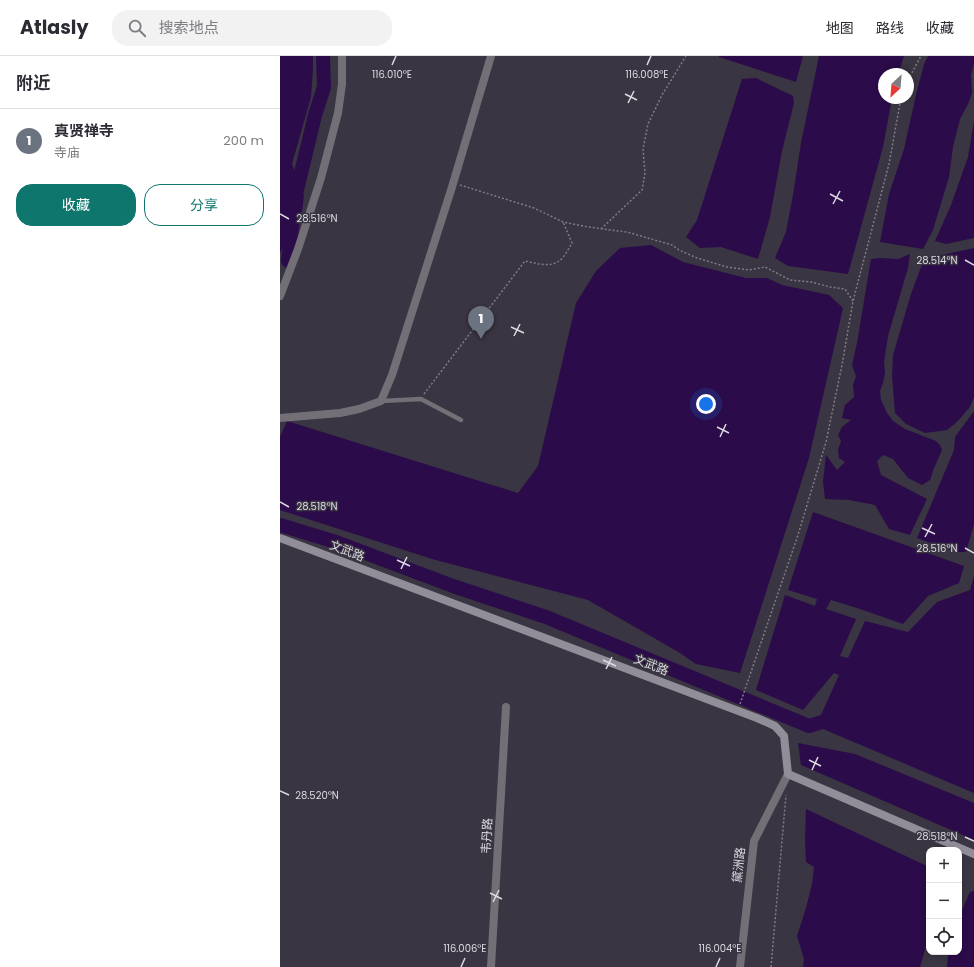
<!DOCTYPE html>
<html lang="zh">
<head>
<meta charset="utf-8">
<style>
  :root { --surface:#fff; --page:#f2f2f3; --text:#2b2b33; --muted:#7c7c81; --line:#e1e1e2; --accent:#0f766e }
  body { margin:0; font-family:Poppins,"Noto Sans SC",sans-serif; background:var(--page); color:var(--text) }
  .controls { position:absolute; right:12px; bottom:12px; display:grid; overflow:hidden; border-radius:8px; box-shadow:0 2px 6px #0003 }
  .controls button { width:36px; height:36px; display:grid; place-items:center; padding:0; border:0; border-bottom:1px solid var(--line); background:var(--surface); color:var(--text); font:20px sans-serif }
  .compass { position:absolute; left:598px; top:12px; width:36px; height:36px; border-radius:50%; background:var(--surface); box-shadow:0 2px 6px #0003; rotate:206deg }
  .you { position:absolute; left:426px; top:348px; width:14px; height:14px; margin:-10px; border:3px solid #fff; border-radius:50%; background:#1a73e8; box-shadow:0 0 0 6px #1a73e833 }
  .badge { display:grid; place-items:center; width:26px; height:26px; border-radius:50%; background:var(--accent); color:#fff; font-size:13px; font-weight:700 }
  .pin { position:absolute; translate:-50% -33px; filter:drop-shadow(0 1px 2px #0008) }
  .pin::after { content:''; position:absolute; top:21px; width:14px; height:12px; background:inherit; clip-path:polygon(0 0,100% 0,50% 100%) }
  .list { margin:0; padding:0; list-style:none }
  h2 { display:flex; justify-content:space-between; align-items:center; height:52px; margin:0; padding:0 16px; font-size:17px }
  h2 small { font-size:13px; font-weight:400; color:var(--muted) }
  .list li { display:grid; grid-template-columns:26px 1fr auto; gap:12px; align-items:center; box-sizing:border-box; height:64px; padding:0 16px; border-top:1px solid var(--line) }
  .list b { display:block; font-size:15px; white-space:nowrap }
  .list p { margin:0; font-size:13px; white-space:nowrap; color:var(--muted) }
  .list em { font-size:13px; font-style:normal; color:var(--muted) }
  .actions { display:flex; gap:8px; padding:12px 16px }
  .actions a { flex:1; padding:9px 0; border:1px solid var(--accent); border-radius:16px; text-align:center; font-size:14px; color:var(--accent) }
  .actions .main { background:var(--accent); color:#fff }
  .icon { flex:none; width:22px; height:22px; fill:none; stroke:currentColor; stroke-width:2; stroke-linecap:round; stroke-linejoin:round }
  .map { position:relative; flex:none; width:694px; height:911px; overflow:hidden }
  header { display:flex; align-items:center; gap:24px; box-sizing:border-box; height:56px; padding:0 20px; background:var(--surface); border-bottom:1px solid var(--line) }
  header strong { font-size:19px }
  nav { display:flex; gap:22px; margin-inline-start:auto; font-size:14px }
  .search { width:280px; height:36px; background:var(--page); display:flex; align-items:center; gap:10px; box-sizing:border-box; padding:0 14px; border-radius:16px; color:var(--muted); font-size:15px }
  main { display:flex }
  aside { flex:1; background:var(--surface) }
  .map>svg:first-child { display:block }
  .water { fill:#2b0b49 }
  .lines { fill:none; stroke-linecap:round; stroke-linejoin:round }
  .river { stroke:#2b0b49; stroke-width:14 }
  .path { stroke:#807c87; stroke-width:1.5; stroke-dasharray:2 2; stroke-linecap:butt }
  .service { stroke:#726f76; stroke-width:4.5 }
  .minor { stroke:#726f76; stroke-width:8 }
  .tertiary { stroke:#726f76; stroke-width:8 }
  .secondary { stroke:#928e99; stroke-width:8 }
  .ticks { fill:none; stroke:#dcd9e2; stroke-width:1.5 }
  .labels { text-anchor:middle; stroke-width:3; stroke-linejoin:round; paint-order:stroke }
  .street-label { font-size:12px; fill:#dcd9e2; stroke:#3a3542 }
  .ticks-label { font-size:10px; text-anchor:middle; fill:#dcd9e2; stroke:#3a3542; stroke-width:3; stroke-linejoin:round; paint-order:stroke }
</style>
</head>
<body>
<header>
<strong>Atlasly</strong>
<div class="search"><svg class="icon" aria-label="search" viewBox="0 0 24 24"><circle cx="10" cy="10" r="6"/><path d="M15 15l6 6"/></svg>搜索地点</div>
<nav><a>地图</a><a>路线</a><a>收藏</a></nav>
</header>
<main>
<aside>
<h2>附近<small></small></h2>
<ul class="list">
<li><span class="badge" style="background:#6b7280">1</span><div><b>真贤禅寺</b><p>寺庙</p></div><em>200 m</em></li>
</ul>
<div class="actions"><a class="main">收藏</a><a>分享</a></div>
</aside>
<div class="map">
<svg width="694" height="911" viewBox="0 0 694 911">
  <rect width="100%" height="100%" fill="#3a3542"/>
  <path class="water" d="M0,0H33V13L31,41L12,108L24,140L22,155L0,197Z
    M439,0H523L516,26L439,1Z
    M539,0H624L618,18H604V42H612L603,91L568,218L508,210L495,202L506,176L513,139L521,87Z
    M648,0H694V7L691,19L692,37L688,48L680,63L673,91L669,121L653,174L643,193L600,186L609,138L624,93L636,39L644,8Z
    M476,22L513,40L514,47L502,95L490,161L478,203L441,191L420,192L406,181L417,164L462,23Z
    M694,65V182L666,188L655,185L671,149L688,101Z
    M371,189L403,206L466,222H487L502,229L549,239L563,252L529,402L460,617L416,608L400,597L308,544L152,503L0,454V381L7,365L238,437L258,410L296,247L316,215L340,192Z
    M694,192V341L690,351L677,366L667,374L645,377L626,368L615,357L612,320L613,299L631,238L644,203Z
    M630,198L628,212L608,280L604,306L605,317L603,327L600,335L601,344L607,357L613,365L625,373L656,385L660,389L662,394L654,412L650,424L642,429L628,422L613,403L603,399L597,405L601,419L647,443L630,479L609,473L595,449L569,444L545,443L543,426L546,399L557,414L565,406L559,402L558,394L561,385L558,379L562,371L571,364L562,362L565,349L574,341L573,329L576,320L572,309L577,287L591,203L600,202L618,203Z
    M694,355V468L686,496H676L637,482L674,394L675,381Z
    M533,456L684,510L679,527L648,540L623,568L580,553L551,544L546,553L576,563L560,600L568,602L585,565L628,576L657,546L690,534L694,520V737L536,670L559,619L554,617L523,654L476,634L505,539L535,550L537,543L508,534Z
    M518,687L575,698L694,747V784L521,709Z
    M526,753L649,811V880L640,911H523L524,903L517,880L526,852L532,828L534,811L526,806L525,782Z
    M694,835V911H667L668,896H679V861L690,836Z"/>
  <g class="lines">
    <path class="river" d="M8,205L16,138L35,59L44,31L43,0
      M0,469L56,486L173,530L266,561L529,670L555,662"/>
    <path class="path" d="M628,24L641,0
      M180,129L254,152L283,166L308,171L347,176L392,189L399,194L417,202L447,211L469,214L485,211L510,224L531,226L550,231L565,233L573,245
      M321,173L362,134L365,117L363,93L368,68L382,39L406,0
      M144,338L245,205C256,207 269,212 279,205C284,202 289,192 292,187L283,166
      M460,648L518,479L546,386L562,309L573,245L609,108L621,42
      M491,911L506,739"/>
    <path class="service" d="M101,345L141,343L181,364"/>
    <path class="minor" d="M0,362L60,357L79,353L101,345L112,319L172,131L211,0
      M211,911L226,651"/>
    <path class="tertiary" d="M0,240L18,193L41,122L58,57L62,28V0
      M460,911L474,785L508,718"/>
    <path class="secondary" d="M0,482L477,662L495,670L504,680L508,718L694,798"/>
  </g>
  <path class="ticks" d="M112,9L116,0M367,9L371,0M345,38L357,44M348,47L354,35M550,138L563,145M553,148L560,135M0,158L9,163M685,204L694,209M231,271L244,277M234,280L240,268M437,371L449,377M440,381L446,368M0,446L9,451M642,472L655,478M645,481L652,468M685,492L694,497M117,504L130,510M121,513L127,501M323,604L336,610M326,613L332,601M529,704L541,710M532,714L538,701M0,735L9,739M685,781L694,785M210,837L222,843M213,846L219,834M181,911L185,902M436,911L440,902"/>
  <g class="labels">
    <g class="street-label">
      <text transform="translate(67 495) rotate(21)" y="4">文武路</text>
      <text transform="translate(371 609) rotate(21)" y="4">文武路</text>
      <text transform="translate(207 780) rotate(-87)" y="4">韦丹路</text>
      <text transform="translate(459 809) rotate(-84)" y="4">黛洲路</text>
    </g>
  </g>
  <g class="ticks-label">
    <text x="112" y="22">116.010°E</text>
    <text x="367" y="22">116.008°E</text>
    <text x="37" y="166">28.516°N</text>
    <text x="657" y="208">28.514°N</text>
    <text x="37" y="454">28.518°N</text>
    <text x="657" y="496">28.516°N</text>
    <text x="37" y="743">28.520°N</text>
    <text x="657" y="784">28.518°N</text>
    <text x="185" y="896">116.006°E</text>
    <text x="440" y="896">116.004°E</text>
  </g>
</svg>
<div class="controls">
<button>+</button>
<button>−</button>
<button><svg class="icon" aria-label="locate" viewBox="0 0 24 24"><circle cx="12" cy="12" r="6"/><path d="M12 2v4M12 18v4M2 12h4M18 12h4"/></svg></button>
</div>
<svg class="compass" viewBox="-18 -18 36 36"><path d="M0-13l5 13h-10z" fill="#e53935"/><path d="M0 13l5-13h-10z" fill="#7c7c81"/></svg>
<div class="you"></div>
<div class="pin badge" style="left:201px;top:283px;background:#6b7280">1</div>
</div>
</main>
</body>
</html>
